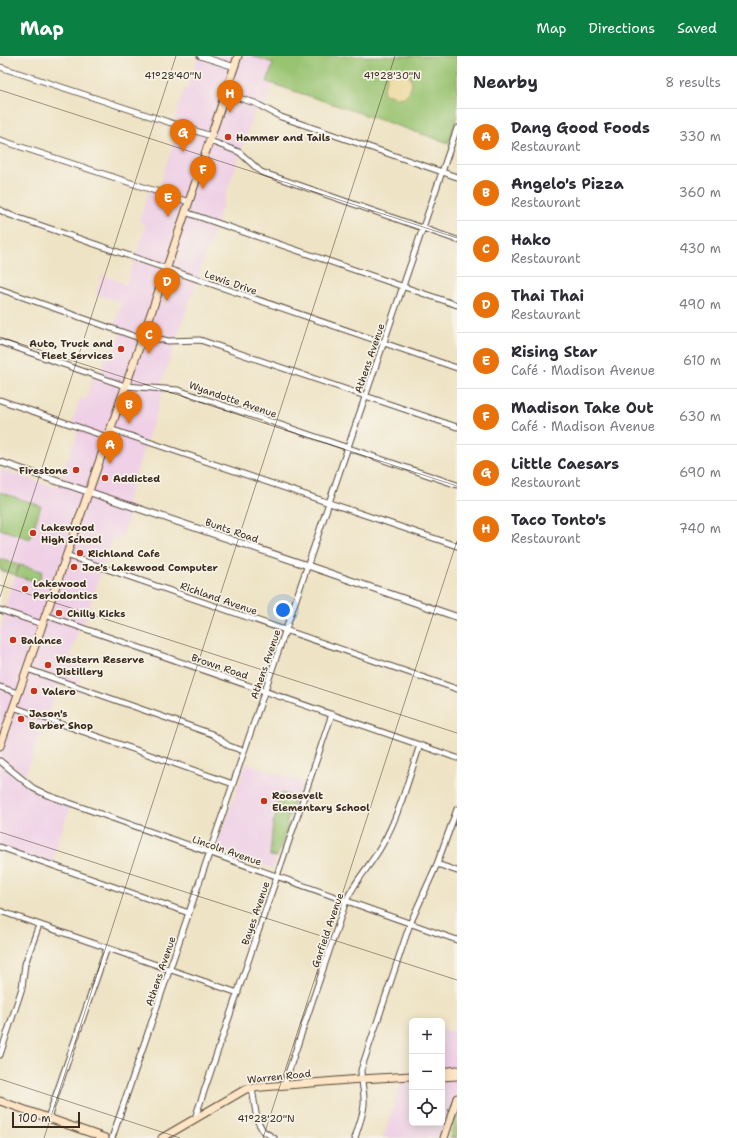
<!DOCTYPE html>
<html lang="en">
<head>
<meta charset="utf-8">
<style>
  :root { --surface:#fff; --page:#f7f7f7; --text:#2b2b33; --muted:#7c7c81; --line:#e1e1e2; --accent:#0b8043 }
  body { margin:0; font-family:"Shantell Sans",sans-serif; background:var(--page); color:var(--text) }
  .controls { position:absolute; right:12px; bottom:12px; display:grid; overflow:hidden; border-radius:6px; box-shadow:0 2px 10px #0003 }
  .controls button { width:36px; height:36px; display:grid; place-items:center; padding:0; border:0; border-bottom:1px solid var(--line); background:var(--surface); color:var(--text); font:20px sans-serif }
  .scale { position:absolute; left:12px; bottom:10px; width:68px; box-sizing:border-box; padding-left:4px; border:2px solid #3b2a1e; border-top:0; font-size:11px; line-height:14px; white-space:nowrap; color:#3b2a1e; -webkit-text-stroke:3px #f7f3e8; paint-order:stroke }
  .you { position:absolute; left:283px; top:554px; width:14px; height:14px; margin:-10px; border:3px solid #fff; border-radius:50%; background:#1a73e8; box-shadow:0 0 0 6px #1a73e833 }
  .badge { display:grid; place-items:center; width:26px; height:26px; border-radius:50%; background:var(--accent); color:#fff; font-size:13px; font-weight:700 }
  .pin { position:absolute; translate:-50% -33px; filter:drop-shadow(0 1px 2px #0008) }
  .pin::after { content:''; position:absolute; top:21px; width:14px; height:12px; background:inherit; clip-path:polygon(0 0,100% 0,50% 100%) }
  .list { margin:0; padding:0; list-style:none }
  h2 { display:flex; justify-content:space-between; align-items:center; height:52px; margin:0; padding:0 16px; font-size:17px }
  h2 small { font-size:13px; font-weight:400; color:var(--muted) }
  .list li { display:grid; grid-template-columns:26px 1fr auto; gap:12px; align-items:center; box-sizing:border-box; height:56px; padding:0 16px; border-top:1px solid var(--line) }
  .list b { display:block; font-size:15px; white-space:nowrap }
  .list p { margin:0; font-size:13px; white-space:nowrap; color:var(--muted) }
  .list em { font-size:13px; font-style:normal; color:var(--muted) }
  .icon { flex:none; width:22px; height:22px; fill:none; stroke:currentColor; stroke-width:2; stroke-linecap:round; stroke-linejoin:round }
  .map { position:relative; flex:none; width:457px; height:1082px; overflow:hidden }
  header { display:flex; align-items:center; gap:24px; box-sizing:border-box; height:56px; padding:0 20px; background:var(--accent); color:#fff }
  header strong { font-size:19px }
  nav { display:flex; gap:22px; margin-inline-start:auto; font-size:14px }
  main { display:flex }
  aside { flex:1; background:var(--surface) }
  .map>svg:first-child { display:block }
  .built { fill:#efd0e6 }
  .green { fill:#98c370; stroke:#6a7647 }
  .sand { fill:#eeda9e; stroke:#94825e }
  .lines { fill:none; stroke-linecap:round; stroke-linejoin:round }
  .minor-casing { stroke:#564637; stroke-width:7 }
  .tertiary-casing { stroke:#564637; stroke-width:8 }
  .secondary-casing { stroke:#564637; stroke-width:9 }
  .minor { stroke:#fff; stroke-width:5 }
  .tertiary { stroke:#fff; stroke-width:6 }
  .secondary { stroke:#fee5c5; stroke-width:7 }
  .ticks { fill:none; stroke:#3b2a1e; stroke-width:1; stroke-opacity:0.45 }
  .poi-dot { fill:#c8321e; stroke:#f7f3e8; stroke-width:1.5 }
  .labels { text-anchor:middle; stroke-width:3.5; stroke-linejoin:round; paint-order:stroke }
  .poi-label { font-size:10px; font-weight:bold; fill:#3b2a1e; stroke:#f7f3e8; text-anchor:start }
  .street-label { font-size:10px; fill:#3b2a1e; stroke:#f7f3e8 }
  .ticks-label { font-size:10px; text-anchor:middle; fill:#3b2a1e; stroke:#f7f3e8; stroke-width:3.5; stroke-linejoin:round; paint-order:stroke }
</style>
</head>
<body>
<header>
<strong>Map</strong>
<nav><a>Map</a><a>Directions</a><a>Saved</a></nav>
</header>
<main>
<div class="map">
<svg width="457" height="1082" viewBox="0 0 457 1082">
  <rect width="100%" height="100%" fill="#f7f3e8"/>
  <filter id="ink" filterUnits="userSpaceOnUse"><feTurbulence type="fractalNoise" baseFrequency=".025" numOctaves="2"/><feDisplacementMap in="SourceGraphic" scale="8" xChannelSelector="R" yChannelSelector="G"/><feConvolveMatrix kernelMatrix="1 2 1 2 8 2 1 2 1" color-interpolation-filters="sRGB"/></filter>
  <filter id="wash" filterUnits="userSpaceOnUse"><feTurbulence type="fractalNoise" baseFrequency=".012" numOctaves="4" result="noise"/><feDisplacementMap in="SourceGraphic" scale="16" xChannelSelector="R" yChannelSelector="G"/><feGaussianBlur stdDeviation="0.9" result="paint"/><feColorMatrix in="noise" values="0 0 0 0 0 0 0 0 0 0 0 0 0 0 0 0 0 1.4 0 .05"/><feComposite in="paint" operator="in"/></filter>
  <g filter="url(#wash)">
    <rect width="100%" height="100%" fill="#eee3c5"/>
    <path class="built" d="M198,0H252L273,7L267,26L272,27L265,51L257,48L161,329L165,330L126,447L133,449L121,484L113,482L84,567L82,571H80L70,599L86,605L77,632L60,627L24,722L35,731L72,748L59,781L51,812L0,794V575L7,554L4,553L15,520L0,515V413L57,432L67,402H69L79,371L72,368L80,342L86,343L94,318L100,319L109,292L115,294L121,275L113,272L122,247L96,238L102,219L126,228L145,173L144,168L139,165L150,132L158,135L179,71L173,69L184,33H187Z
      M246,707L303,726L273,813L216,793Z
      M442,973L457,977V1036L442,1082H383L404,1018L412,1017V1067H442Z"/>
    <path class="green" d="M252,0H457V60L449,87L267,26L273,7Z
      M0,436L41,450L30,483L0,473Z
      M0,503L19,509L16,519L0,514Z
      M20,509L42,515L39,526L16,520Z
      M282,737L295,742L286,768L288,769L277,801L270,800L273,765L275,764L276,752Z
      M457,1058V1082H449Z"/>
    <path class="sand" d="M396,14C414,15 417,33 402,42L385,38L383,35L388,17Z"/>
  </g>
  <g filter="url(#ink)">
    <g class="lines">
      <defs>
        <path id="minor" d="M200,0L235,11
          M0,11L211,80
          M226,38L255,47L281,61L457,121
          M0,84L189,146
          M210,85L239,96L261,116L267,118L457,184
          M0,154L10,159L457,312
          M185,156L457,249
          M0,233L142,283
          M143,279L168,285L200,284L457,371
          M0,286L125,330L178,334L457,429
          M0,344L107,381
          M110,373L457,490
          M66,499L457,633
          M0,554L42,568
          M45,559L457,702
          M27,613L212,678L229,690L244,695
          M0,631L18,637
          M13,651L233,728
          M0,705L33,732L47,739L457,884
          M0,791L189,857
          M437,808L457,815
          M0,855L238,937
          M0,999L22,932L25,908L39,869
          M284,1029L346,845C356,823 371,809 382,789C399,760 409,721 420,689
          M252,1032L257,1064L263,1075L274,1082
          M48,1062L107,892
          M195,1062L332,658
          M112,1082L457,72
          M355,1082C358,1071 363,1060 364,1049C365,1037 361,1026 361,1014L410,868L437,808L457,753"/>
        <path id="tertiary" d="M0,406L306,509L457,561"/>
        <path id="secondary" d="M0,690L165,217L238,0
          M442,1016L457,1014
          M442,1021L457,1020
          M0,1045L105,1082
          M162,1082L246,1033L262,1031L361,1023L412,1020
          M444,1082L457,1042"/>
      </defs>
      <use href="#minor" class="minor-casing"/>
      <use href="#tertiary" class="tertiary-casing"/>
      <use href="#secondary" class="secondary-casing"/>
      <use href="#minor" class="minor"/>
      <use href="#tertiary" class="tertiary"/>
      <use href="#secondary" class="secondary"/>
    </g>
  </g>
  <path class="ticks" d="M0,34L457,182M0,281L457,430M0,529L457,677M0,541L176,0M0,776L457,924M0,1023L180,1082M44,1082L395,0M263,1082L457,485"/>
  <g class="poi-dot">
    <circle cx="228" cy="81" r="4"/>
    <circle cx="121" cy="293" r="4"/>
    <circle cx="76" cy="414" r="4"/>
    <circle cx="105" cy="422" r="4"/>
    <circle cx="33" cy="477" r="4"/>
    <circle cx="80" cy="497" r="4"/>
    <circle cx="74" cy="511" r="4"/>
    <circle cx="25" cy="533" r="4"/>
    <circle cx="59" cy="557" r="4"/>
    <circle cx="13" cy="584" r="4"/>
    <circle cx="48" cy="609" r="4"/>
    <circle cx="34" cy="635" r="4"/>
    <circle cx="21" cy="663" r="4"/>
    <circle cx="264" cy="745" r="4"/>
  </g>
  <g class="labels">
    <g class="poi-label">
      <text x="236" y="85">Hammer and Tails</text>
      <text x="113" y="291" text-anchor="end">Auto, Truck and<tspan x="113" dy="12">Fleet Services</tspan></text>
      <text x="68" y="418" text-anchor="end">Firestone</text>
      <text x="113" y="426">Addicted</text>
      <text x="41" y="475">Lakewood<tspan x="41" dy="12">High School</tspan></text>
      <text x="88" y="501">Richland Cafe</text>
      <text x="82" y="515">Joe's Lakewood Computer</text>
      <text x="33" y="531">Lakewood<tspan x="33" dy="12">Periodontics</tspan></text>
      <text x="67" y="561">Chilly Kicks</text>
      <text x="21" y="588">Balance</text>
      <text x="56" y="607">Western Reserve<tspan x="56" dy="12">Distillery</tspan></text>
      <text x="42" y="639">Valero</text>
      <text x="29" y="661">Jason's<tspan x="29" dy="12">Barber Shop</tspan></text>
      <text x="272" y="743">Roosevelt<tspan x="272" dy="12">Elementary School</tspan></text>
    </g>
    <g class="street-label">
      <text transform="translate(231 226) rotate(19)" y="4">Lewis Drive</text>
      <text transform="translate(369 302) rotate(-71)" y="4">Athens Avenue</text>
      <text transform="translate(233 343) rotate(19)" y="4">Wyandotte Avenue</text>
      <text transform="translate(232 474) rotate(19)" y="4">Bunts Road</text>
      <text transform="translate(219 542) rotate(19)" y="4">Richland Avenue</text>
      <text transform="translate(265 608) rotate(-71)" y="4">Athens Avenue</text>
      <text transform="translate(220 610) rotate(19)" y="4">Brown Road</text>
      <text transform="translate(227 794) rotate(19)" y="4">Lincoln Avenue</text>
      <text transform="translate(255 857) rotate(-71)" y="4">Bayes Avenue</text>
      <text transform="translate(327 874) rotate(-71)" y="4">Garfield Avenue</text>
      <text transform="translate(160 915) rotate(-71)" y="4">Athens Avenue</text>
      <text transform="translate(279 1020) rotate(-6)" y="4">Warren Road</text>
    </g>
  </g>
  <g class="ticks-label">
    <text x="173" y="23">41°28'40"N</text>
    <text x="392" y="23">41°28'30"N</text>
    <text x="266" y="1066">41°28'20"N</text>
  </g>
</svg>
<div class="controls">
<button>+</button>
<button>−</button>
<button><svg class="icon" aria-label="locate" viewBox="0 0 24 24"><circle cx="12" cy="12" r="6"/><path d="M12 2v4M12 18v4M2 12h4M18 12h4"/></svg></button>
</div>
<div class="scale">100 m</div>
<div class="you"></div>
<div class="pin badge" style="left:110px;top:408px;background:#e8710a">A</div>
<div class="pin badge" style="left:129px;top:368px;background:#e8710a">B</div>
<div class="pin badge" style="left:149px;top:298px;background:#e8710a">C</div>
<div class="pin badge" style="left:167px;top:245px;background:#e8710a">D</div>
<div class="pin badge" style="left:168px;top:161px;background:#e8710a">E</div>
<div class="pin badge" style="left:203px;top:133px;background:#e8710a">F</div>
<div class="pin badge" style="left:183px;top:96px;background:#e8710a">G</div>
<div class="pin badge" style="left:230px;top:57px;background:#e8710a">H</div>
</div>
<aside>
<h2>Nearby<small>8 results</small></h2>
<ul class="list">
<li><span class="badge" style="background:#e8710a">A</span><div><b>Dang Good Foods</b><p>Restaurant</p></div><em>330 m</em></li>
<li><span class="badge" style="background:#e8710a">B</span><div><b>Angelo's Pizza</b><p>Restaurant</p></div><em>360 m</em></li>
<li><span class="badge" style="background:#e8710a">C</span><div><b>Hako</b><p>Restaurant</p></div><em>430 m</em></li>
<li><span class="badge" style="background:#e8710a">D</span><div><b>Thai Thai</b><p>Restaurant</p></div><em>490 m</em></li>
<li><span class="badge" style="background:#e8710a">E</span><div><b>Rising Star</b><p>Café · Madison Avenue</p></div><em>610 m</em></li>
<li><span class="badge" style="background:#e8710a">F</span><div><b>Madison Take Out</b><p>Café · Madison Avenue</p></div><em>630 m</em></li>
<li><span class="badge" style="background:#e8710a">G</span><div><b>Little Caesars</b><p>Restaurant</p></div><em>690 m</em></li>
<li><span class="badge" style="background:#e8710a">H</span><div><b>Taco Tonto's</b><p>Restaurant</p></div><em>740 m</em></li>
</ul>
</aside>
</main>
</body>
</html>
